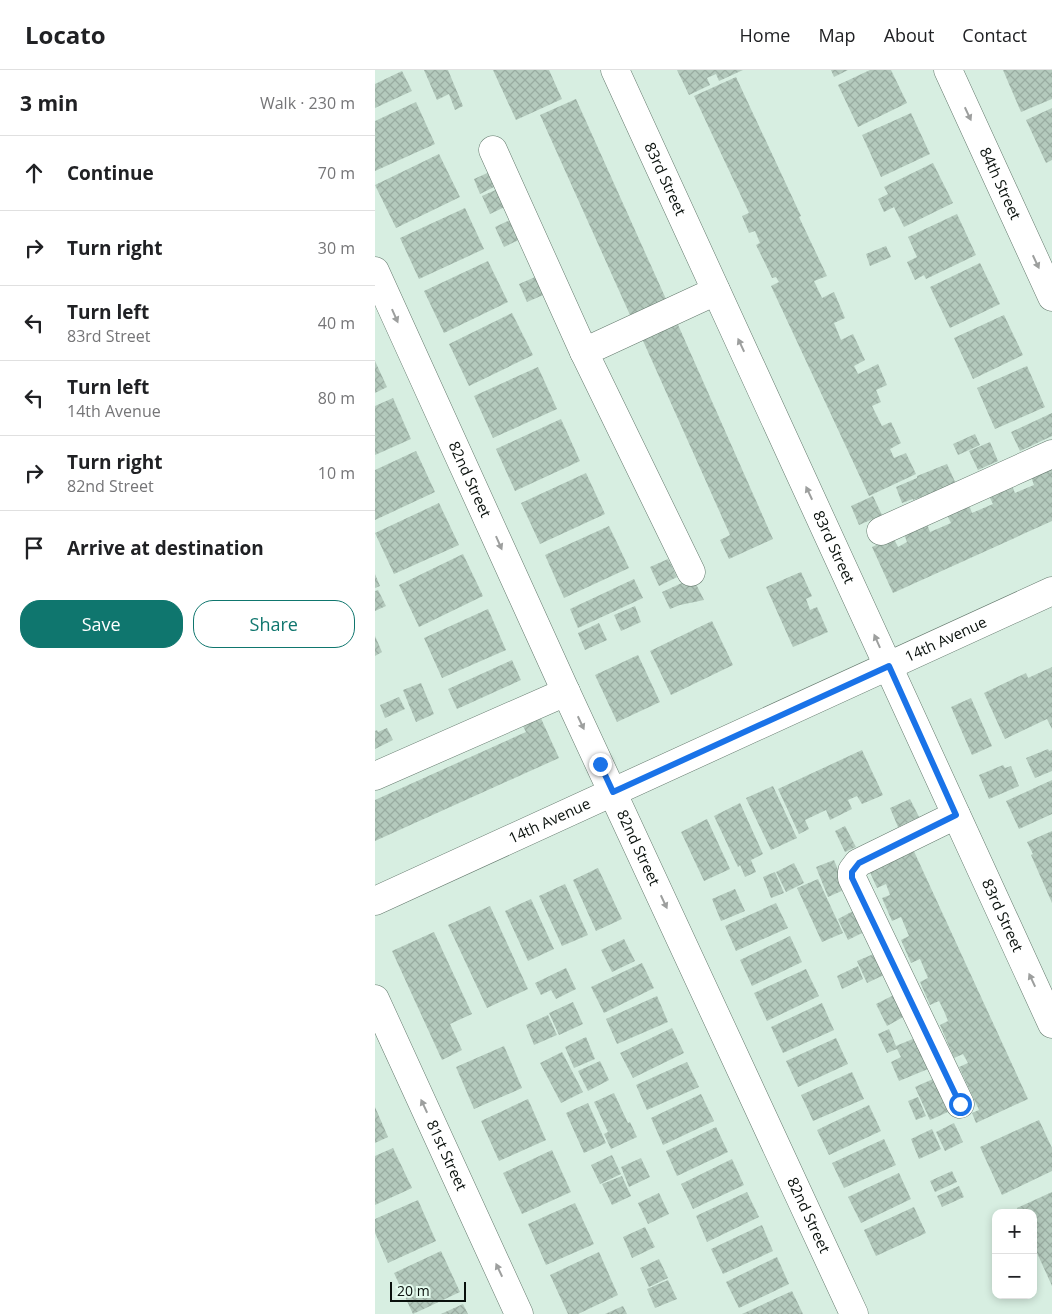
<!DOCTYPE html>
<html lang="en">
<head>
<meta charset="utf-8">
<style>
  :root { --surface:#fff; --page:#f6f6f6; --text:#202124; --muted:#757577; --line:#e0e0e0; --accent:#0f766e }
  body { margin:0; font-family:"Open Sans",sans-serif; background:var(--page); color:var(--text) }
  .controls { position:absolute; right:15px; bottom:15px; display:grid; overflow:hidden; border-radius:10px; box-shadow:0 2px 8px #0003 }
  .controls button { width:45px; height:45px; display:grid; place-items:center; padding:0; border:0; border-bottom:1px solid var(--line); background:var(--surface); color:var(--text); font:25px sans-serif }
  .scale { position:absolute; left:15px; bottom:12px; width:76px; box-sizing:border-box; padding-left:5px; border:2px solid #09100c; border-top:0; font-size:14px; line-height:18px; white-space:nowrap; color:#09100c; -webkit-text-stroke:4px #e4fbee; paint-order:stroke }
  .stop { position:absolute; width:15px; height:15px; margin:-11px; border:4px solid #1a73e8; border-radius:50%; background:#fff }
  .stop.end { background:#1a73e8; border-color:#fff; box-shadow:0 1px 5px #0008 }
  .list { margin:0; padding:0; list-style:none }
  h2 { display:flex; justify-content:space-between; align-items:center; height:65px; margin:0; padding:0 20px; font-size:21px }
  h2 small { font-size:16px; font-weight:400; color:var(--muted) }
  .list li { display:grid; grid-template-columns:32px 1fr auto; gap:15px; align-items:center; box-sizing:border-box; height:75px; padding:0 20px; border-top:1px solid var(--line) }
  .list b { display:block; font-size:19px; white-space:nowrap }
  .list p { margin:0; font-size:16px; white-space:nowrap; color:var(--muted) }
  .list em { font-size:16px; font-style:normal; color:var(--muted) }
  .actions { display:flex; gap:10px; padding:15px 20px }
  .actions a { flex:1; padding:11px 0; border:1px solid var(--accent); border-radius:20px; text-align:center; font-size:18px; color:var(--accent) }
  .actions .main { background:var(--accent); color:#fff }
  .icon { flex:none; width:28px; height:28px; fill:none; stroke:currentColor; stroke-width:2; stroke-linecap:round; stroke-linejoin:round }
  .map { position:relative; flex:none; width:677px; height:1244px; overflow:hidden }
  header { display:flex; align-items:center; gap:30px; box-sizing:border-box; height:70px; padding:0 25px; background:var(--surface); border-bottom:1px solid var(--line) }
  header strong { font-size:24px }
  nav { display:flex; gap:28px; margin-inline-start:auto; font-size:18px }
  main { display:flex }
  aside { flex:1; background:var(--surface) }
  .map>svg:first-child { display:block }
  .building { fill:url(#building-cross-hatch) }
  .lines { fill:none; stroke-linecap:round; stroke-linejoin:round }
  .minor-casing { stroke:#64796d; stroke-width:29 }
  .major-casing { stroke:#64796d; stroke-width:29 }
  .minor { stroke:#fff; stroke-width:28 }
  .major { stroke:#fff; stroke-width:28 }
  .oneway { fill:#9d9f9e }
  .route { stroke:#1a73e8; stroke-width:6 }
  .labels { text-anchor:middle; stroke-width:4.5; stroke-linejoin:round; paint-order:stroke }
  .street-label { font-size:15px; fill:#09100c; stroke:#e4fbee }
</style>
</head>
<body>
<header>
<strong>Locato</strong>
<nav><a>Home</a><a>Map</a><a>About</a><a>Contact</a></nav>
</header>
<main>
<aside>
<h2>3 min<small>Walk · 230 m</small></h2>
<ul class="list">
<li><svg class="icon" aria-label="ahead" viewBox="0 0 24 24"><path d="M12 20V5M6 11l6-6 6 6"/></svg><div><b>Continue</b></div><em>70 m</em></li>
<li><svg class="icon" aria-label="right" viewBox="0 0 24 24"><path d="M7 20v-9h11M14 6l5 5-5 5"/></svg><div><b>Turn right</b></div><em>30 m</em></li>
<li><svg class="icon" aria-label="left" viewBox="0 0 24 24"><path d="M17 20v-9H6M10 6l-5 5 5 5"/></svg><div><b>Turn left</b><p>83rd Street</p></div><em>40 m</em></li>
<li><svg class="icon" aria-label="left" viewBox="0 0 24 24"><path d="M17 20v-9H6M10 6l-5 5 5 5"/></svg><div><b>Turn left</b><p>14th Avenue</p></div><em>80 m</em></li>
<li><svg class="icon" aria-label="right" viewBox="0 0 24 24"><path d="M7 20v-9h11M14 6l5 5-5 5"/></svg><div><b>Turn right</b><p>82nd Street</p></div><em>10 m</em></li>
<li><svg class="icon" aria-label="arrive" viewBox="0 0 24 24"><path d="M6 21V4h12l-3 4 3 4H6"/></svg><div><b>Arrive at destination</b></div></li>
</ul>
<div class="actions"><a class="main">Save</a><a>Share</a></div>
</aside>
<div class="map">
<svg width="677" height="1244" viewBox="0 0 677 1244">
  <defs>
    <pattern id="building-cross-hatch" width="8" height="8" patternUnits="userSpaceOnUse" patternTransform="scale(1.25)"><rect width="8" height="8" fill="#b4cabd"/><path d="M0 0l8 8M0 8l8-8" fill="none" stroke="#99aca1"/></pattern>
  </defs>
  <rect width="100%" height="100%" fill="#d7eee1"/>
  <path class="building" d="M49,0H73L88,36L80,40L74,24L62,30Z
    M118,0H174L187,29L141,50Z
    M302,0H368L344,11L341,4L332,8L335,15L314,25Z
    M456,0H473L459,7Z
    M495,0H516L532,33L483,57L463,15Z
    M628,0H677V29L646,42Z
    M27,1L37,21L0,38V14Z
    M361,7L426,146L396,160L424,147L452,206L439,211L447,228L459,222L470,248L459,253L466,270L478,264L490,290L479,296L483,304L503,294L512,315L501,320L506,332L497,336L507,356L516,352L526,373L515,379L519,388L531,383L541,404L494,426L396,216L404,212L401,207L397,208L389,191L381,175L385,173L380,161L374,163L367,146L374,143L319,26Z
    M201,29L291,229L255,245L165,45Z
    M41,32L60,74L0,101V51Z
    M677,38V90L671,93L651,50Z
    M536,43L555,84L506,107L487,65Z
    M64,84L85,127L21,158L0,115Z
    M558,93L578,133L529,157L519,137L509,142L503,129L513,124L509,117Z
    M119,100L125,114L105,124L99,109Z
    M125,118L134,135L115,144L107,126Z
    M90,138L109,179L44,209L25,168Z
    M582,144L601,185L551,209L549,205L540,210L532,192L542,187L533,167Z
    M139,148L148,168L129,177L120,157Z
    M511,176L516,187L495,196L491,184Z
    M113,191L133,232L69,263L49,221Z
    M605,193L625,234L575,258L555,217Z
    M167,204L175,222L152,232L144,214Z
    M137,243L158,285L94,316L74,274Z
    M629,245L648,285L598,309L579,268Z
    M300,248L398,469L354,489L345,470L355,465L265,264Z
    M0,291L12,317L0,323Z
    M652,296L670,337L620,359L602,318Z
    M163,297L182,339L118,368L99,326Z
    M18,328L36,369L0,385V336Z
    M677,343V366L645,381L636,362Z
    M186,349L205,391L140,421L121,379Z
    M600,364L605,375L583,385L578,374Z
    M615,372L623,391L603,400L594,381Z
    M41,381L60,422L0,450V400Z
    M572,394L581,414L538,430V429L527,433L521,417L542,408V406Z
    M677,397V451L518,523L497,477L518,467L523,477L532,472L529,464L552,454L555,462L576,453L572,445L594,435L597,443L618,434L614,426L637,416L640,423L659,415L656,407Z
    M211,403L230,444L165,474L146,433Z
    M498,426L507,445L484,455L476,436Z
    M64,433L84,475L19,504L0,463Z
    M234,456L254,498L189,528L170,485Z
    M88,484L108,526L44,557L24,515Z
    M293,489L302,507L284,516L275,497Z
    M426,502L437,526L431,529L435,540L442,537L453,562L418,577L391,517Z
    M0,504L5,516L0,518Z
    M318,508L329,530L305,535L295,539L287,522Z
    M259,509L268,528L203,558L195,539Z
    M3,520L11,536L0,541V521Z
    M260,536L266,552L246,561L239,545Z
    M113,539L131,580L67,608L49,568Z
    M337,551L358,595L296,625L275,581Z
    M224,553L232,570L210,580L203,563Z
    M0,566L7,582L0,586Z
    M263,585L285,632L242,652L220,605Z
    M137,590L146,610L82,639L73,619Z
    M677,597V659L672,649L630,669L609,623L651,603L653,608Z
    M46,613L59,644L41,652L28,620Z
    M24,627L30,639L10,648L5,635Z
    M596,628L617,676L597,685L576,637Z
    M164,644L184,688L0,771V730L151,662L146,652Z
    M12,658L18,670L0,679V661L2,660L3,662Z
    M673,679L674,681L677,680V701L660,708L651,688Z
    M487,680L508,725L487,734L482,726L473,730L477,739L455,750L451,740L430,750L434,759L424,764L403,719Z
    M628,695L630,698L636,696L644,716L614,729L604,705Z
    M677,710V744L644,759L631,731Z
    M398,716L422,768L396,780L371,728Z
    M535,729L544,747L523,757L515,738Z
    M365,733L388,784L376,790L381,802L370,807L365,795L363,797L339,746Z
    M332,749L355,799L329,811L306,762Z
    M470,756L481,777L470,782L460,761Z
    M677,761V833L656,785L658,784L652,772Z
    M537,777L653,1029L601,1053L597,1043L604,1040L584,997L593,993L588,984L579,988L565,955L573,951L569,941L564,931L555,935L545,912L553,908L545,889L536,893L526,870L534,866L526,847L517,851L507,828L515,825L511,814L502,818L493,798Z
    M459,790L471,819L453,827L441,797Z
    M419,793L429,813L411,822L401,802Z
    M223,798L247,849L221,861L198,810Z
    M400,802L409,823L396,828L388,807Z
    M443,809L468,863L447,872L422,818Z
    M190,814L213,865L187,876L164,826Z
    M360,819L370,841L346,851L337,829Z
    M156,829L179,879L153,891L130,841Z
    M401,833L413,858L361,881L350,856Z
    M115,836L153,919L112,938L73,855Z
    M480,840L491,861L473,870L463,849Z
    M59,862L97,944L75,954L87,980L67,990L17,881Z
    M415,866L427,892L377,916L365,890Z
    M249,869L260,891L237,902L226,880Z
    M501,883L511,904L492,913L482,891Z
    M267,893L279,918L229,943L216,917Z
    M483,896L488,909L467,919L462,906Z
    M191,898L201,919L181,929L176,920L166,925L160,913Z
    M431,899L444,926L392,951L379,923Z
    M519,925L530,946L512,956L501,934Z
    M282,926L293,952L242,974L231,949Z
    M198,932L208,954L184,965L174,943Z
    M447,933L459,960L408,983L396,957Z
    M173,945L182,965L159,975L151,955Z
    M297,958L309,983L258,1008L245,983Z
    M514,959L521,976L540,968L553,999L524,1011L516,992L526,987L522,979L512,983L503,964Z
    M211,967L220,989L199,998L190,977Z
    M461,968L473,994L423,1017L411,991Z
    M129,976L147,1018L99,1039L81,997Z
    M187,982L208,1022L186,1033L165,993Z
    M225,991L234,1010L213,1021L203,1001Z
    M312,992L324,1017L272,1040L261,1015Z
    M477,1002L489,1029L438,1051L426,1025Z
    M558,1009L573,1042L555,1050L540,1017Z
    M239,1023L253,1053L255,1052L262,1067L236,1079L229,1064L233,1062L219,1032Z
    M326,1024L339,1051L288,1075L276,1048Z
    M543,1027L551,1046L541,1050L533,1031Z
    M153,1029L171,1070L124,1091L106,1051Z
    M213,1033L231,1073L209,1083L191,1043Z
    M494,1035L506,1061L454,1085L442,1060Z
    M0,1037L13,1067L0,1073Z
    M664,1050L677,1078V1101L627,1125L605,1077Z
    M579,1053L588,1072L570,1081L561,1062Z
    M341,1057L353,1082L302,1106L291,1081Z
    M557,1059L566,1079L544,1089L536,1069Z
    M509,1069L521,1095L469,1118L457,1093Z
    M18,1078L37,1118L0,1135V1086Z
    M177,1080L196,1122L147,1144L128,1103Z
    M237,1085L246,1104L225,1114L216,1095Z
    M266,1088L275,1107L254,1117L246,1097Z
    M357,1089L369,1115L318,1139L306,1114Z
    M577,1101L582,1112L560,1122L555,1111Z
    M524,1103L536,1129L486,1153L473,1127Z
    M247,1106L256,1126L237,1135L227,1114Z
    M584,1116L589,1127L567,1137L562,1126Z
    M372,1122L384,1147L332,1172L321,1146Z
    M677,1122V1216L658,1174V1143H644L642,1138Z
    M284,1123L294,1144L273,1154L263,1133Z
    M43,1130L61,1171L13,1193L0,1163V1149Z
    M200,1133L219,1174L171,1195L153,1154Z
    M539,1137L551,1163L501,1186L489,1160Z
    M387,1155L398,1181L348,1204L336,1179Z
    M270,1157L280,1177L257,1188L248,1167Z
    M66,1181L85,1222L38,1244L19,1203Z
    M224,1182L243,1225L203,1244H193L175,1205Z
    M402,1187L414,1214L364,1238L351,1212Z
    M284,1189L293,1208L274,1217L265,1198Z
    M293,1210L302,1229L280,1238L272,1219Z
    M417,1221L428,1244H367Z
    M88,1234L93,1244H66Z
    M248,1236L252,1244H230Z"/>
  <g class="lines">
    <defs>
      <g id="minor">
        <path id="s1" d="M240,0L677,954"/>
        <path id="s2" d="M573,0L677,227"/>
        <path d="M118,80L209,282"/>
        <path id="s3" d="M0,201L191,622L479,1244"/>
        <path d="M506,461L677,384"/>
        <path d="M316,502L209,282L341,221"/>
        <path d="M0,706L191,622"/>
        <path d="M581,745L483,793L477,801V808L585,1034"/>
        <path id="s4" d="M0,929L144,1244"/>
      </g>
      <g id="major">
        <path id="s5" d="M0,831L677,521"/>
      </g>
    </defs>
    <use href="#minor" class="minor-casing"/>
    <use href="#major" class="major-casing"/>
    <use href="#minor" class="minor"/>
    <use href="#major" class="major"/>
  </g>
  <defs><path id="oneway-solid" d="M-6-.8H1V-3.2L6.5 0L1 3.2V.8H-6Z" transform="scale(1.25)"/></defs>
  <g class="oneway">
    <use href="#oneway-solid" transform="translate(593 44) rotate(65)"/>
    <use href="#oneway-solid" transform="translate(661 192) rotate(65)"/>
    <use href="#oneway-solid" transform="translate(20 246) rotate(66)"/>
    <use href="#oneway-solid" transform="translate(366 275) rotate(-115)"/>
    <use href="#oneway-solid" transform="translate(434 423) rotate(-115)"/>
    <use href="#oneway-solid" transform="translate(124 473) rotate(66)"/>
    <use href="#oneway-solid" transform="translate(502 571) rotate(-114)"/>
    <use href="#oneway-solid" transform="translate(206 653) rotate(65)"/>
    <use href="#oneway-solid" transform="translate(289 832) rotate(65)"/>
    <use href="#oneway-solid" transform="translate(657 910) rotate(-115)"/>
    <use href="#oneway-solid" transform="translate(49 1036) rotate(-115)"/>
    <use href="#oneway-solid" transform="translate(124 1200) rotate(-115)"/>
  </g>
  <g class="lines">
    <path class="route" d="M225,694L238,722L514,596L581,745L484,793L477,802V808L585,1034"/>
  </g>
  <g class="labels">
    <g class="street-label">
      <text dy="5" stroke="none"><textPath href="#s1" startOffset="120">83rd Street</textPath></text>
      <text dy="5" stroke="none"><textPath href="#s2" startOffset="125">84th Street</textPath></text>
      <text dy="5" stroke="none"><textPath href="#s3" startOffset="229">82nd Street</textPath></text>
      <text dy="5" stroke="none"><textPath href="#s1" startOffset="525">83rd Street</textPath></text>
      <text dy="5" stroke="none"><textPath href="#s5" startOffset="628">14th Avenue</textPath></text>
      <text dy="5" stroke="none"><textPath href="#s5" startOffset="192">14th Avenue</textPath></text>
      <text dy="5" stroke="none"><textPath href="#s3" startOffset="634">82nd Street</textPath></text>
      <text dy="5" stroke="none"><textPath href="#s1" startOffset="930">83rd Street</textPath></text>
      <text dy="5" stroke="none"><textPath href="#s4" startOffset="172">81st Street</textPath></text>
      <text dy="5" stroke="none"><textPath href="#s3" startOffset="1039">82nd Street</textPath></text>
    </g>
  </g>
</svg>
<div class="controls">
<button>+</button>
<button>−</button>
</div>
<div class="scale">20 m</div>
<div class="stop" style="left:585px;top:1034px"></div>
<div class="stop end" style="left:225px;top:694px"></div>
</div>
</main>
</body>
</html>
